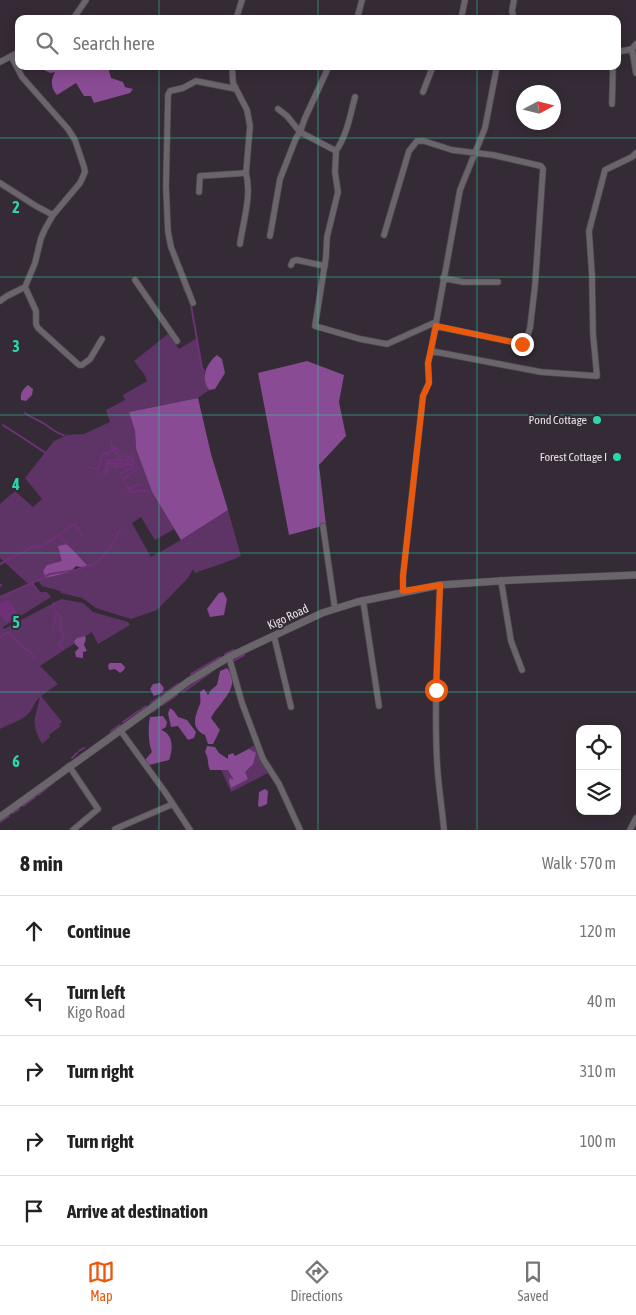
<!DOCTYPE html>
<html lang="en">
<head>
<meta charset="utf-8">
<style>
  :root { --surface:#fff; --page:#f6f6f6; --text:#222; --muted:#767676; --line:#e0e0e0; --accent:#ea580c }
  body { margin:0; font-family:"Asap Condensed",sans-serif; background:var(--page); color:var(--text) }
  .controls { position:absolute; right:15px; bottom:15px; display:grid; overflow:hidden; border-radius:10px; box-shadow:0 2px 12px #0003 }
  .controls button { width:45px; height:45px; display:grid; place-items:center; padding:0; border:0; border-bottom:1px solid var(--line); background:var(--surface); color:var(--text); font:25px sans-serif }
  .compass { position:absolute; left:516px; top:85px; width:45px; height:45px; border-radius:50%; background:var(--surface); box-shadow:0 2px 12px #0003; rotate:83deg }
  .stop { position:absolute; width:15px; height:15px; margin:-11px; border:4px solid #ea580c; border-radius:50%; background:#fff }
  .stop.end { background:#ea580c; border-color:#fff; box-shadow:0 1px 5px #0008 }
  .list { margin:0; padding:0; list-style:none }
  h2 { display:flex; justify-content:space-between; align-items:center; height:65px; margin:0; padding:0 20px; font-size:21px }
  h2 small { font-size:16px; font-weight:400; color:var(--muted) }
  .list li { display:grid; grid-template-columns:32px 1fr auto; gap:15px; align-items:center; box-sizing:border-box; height:70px; padding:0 20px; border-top:1px solid var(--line) }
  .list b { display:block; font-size:19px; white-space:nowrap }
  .list p { margin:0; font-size:16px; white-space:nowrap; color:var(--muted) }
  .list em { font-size:16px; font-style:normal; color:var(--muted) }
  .icon { flex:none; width:28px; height:28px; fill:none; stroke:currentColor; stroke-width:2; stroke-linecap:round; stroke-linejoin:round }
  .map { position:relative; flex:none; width:636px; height:830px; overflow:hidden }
  .search { position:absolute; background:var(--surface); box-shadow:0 2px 12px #0003; left:15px; right:15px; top:15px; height:55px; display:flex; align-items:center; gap:12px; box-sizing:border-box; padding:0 18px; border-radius:10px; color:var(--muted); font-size:19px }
  .sheet { height:415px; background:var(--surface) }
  nav { display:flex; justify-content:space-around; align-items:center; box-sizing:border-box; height:70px; border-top:1px solid var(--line); background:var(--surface); font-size:14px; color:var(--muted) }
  nav a { display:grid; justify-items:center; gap:2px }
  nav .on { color:var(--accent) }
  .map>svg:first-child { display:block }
  .green { fill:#5e3365; fill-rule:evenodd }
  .forest { fill:#894b93 }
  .water { fill:#6e3178 }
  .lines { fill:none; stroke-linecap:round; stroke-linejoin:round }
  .stream { stroke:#6e3178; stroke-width:2 }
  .minor-casing { stroke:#514852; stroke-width:7 }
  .tertiary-casing { stroke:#514852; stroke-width:8 }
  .minor { stroke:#6a656b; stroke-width:5.5 }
  .tertiary { stroke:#6a656b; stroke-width:7 }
  .route { stroke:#ea580c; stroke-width:6 }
  .grid { fill:none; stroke:#2cd5ab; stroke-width:1; stroke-opacity:0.55 }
  .poi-dot { fill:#2cd5ab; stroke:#352b36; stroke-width:2 }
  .labels { text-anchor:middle; stroke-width:4; stroke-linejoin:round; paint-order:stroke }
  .poi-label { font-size:12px; fill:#e7e0e8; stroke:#352b36; text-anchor:end }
  .street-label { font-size:12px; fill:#e7e0e8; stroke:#352b36 }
  .grid-label { font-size:16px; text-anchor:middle; font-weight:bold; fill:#2cd5ab; stroke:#352b36; stroke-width:4; stroke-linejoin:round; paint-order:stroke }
</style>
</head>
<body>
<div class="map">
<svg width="636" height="830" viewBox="0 0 636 830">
  <rect width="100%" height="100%" fill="#352b36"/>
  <path class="green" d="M168,334L179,349L197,338L202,368C207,375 203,382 209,390L198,398L129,412L135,431L136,449L152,492L174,529L155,540L141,517L132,523L151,557L181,540L228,510L241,556C226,563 211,567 195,573L193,569L188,578L157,610L131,619L96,608L82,598L61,593L60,591L42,586L38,581L32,583L39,592H47L51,597L3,627L4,629L61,599L83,603L93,612L128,622L130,625L98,644L92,632L40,666L58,684L41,696L62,722L59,725L61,726L49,735L50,737L42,744C30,721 35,720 40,697C33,703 34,708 29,713C22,721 9,724 0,729V615L5,622L8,599L0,603V597L28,584L0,558V504L15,491L33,507L42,499L25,478L54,441L67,435L84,434L110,422L106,410L125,400L123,395L147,381L144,374L134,361ZM67,544L88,566L85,568L46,578L47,565L62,562Z
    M255,745L268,773L231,792L219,765Z"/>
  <path class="forest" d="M57,66V68L58,66H110L109,71L111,78L123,82L125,87L133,89L130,93L94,103L91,96H84L76,83L57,95C50,87 51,80 55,72L50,73L38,67Z
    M217,355L222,359L225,373L215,389L209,390C200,378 206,364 217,355Z
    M307,361L344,375L339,402L346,436L319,465L326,525L289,535L258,373Z
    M28,385L33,389L32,395L26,401L21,400C20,393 23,389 28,385Z
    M198,398L211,454L228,510L181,540L152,492L136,449L135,431L129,412Z
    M67,544L88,566L85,568L76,566L70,572L46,578L43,571L47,565L62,561L58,546Z
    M223,592L227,599L224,615L210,617L207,609L219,593Z
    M85,636L86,639L84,645L87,651L83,652V658L76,657L75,652L79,648L75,644L74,641L77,638Z
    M110,663H121L125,667L124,670L120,673L115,669L109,670L108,665Z
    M227,668C243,687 218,703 211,718L220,730L213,744H208L205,735C190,728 195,716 200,704C201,701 200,696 200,692L204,689L208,695L211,690L217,685L220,671Z
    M160,683L164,688L162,693L154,696L150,689L153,684Z
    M170,708L174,711L178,717L187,720L196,732L194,738L188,740L178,726L171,727L168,713Z
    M163,716L167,722L166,727L161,730C174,734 173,750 169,760L149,765H143L145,760L152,752C148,743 148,727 150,717Z
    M207,746L215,747L219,753L228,759V755L233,753L235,756L249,749L256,753L253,764L245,772L248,779L231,788L229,781L230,778L234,780L228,770H210C207,764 209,758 205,752Z
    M265,789L268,791L267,804L260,807L258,806L259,792Z"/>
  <path class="water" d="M8,599L17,612L13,619L5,622L0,615V603Z"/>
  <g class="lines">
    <path class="stream" d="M181,279L185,291
      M191,305L202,368L205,372
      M25,413C31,417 37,420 43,423C50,427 55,433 64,435
      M3,425L46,453
      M111,442L112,448H117L119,451L118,453
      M118,459L122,456L129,457L133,453
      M107,463H117
      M89,467L98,469L103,453L109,454L110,451H115L119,458
      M116,467L117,463L124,464L133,461
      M140,467L123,479L130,492L149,491
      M107,473L108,467
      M121,473L132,468L133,465
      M104,474L108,460H125L133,458L134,464L116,467L106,465
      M129,488L141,484
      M59,535L74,524L82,535
      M0,564L34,546L38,548C46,545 51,539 59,535L67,544
      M32,583L50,574L76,570L97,563L111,547L120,530
      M0,586L1,585
      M0,597L32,583L39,592
      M54,603L52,607L61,617V630L64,638L59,644L62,648
      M53,631L56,613
      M0,637L8,632L26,650L30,651L34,658
      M225,654L234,650
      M233,661L244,655
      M191,674L220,657
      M183,692L211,672
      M151,703L178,684
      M162,705L177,695
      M142,709L146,706
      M152,712L159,707
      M123,722L140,710
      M111,731L120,725
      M79,751L84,748
      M72,758L77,753
      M61,769L66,765
      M38,795L54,782
      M23,806L35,797
      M13,813L19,809
      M0,822L9,816"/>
    <defs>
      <path id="minor" d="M514,0L512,11L514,19
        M73,19L86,0
        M236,19L242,0
        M357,19L362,0
        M461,19L465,0
        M636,44L632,49L636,73
        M617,52L632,49
        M0,62L19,52
        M329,66L305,118L300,132L336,151L335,172L338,192L327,237L326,257L315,326L360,339L387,344L436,322
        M497,66L485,128L460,190L431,351L541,372L597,376L593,334L592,275L589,231L605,170L632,157L636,153
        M423,92L433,66
        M612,104L613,66
        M336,151C347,135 350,116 355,97
        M0,183L36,206L53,215
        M199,192L200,176L246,173L250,126L247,110L233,83L232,66
        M384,235L409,151L417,141H424L452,150L493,155L541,166L543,169L535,286L530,328L526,341L522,344L435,326
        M270,236L280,179L296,138L300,132L287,116L278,109
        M240,244C243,222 252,195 246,173
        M291,265L293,261L297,260L325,266
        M443,278L463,282H498
        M135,280L177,341
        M25,287L36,311V324L38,328L79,365H82L90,359L102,339
        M0,301L7,296L25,287L35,263L41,238L45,229L53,215L80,183L85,172L84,167L75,140L68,129L22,77L11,56
        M193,303L171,247L168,232L166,187L168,95L170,91L183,88L196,81L236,89
        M323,526L335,609
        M501,580L511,641L522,670
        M440,585C438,643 434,702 437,761C438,784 442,807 444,830
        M403,591V576L423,396L429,383L428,363L431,351
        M363,600L379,706
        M274,636L291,707
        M229,657L242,703L263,759L279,784L300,830
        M120,730L165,792L190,830
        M69,766L98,809L73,830
        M115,829L173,804
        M630,830L636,818"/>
      <path id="tertiary" d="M0,817L189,681L229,657L322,613L357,602L440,585L515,580L636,575"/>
    </defs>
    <use href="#minor" class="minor-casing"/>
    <use href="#tertiary" class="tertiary-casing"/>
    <use href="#minor" class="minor"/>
    <use href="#tertiary" class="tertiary"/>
  </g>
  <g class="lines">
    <path class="route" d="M436,690L440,585L403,591V576L423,396L429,383L428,363L436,326L522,344"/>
  </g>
  <path class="grid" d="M159,0V19M318,0V19M477,0V19M159,66V830M318,66V830M477,66V830M0,138H636M0,277H636M0,415H636M0,553H636M0,692H636"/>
  <g class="poi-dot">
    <circle cx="597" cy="420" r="5"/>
    <circle cx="617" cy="457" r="5"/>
  </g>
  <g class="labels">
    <g class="poi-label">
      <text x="587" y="424">Pond Cottage</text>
      <text x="607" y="461">Forest Cottage I</text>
    </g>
    <g class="street-label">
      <text transform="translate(288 617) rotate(-25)" y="4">Kigo Road</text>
    </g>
  </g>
  <g class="grid-label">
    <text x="16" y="213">2</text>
    <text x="16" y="352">3</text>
    <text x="16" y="490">4</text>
    <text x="16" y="628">5</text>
    <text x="16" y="767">6</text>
  </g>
</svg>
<div class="controls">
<button><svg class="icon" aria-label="locate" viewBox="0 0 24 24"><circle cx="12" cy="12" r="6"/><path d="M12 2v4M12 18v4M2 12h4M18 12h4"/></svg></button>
<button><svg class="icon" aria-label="layers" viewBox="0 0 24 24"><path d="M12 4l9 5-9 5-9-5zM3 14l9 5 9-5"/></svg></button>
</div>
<svg class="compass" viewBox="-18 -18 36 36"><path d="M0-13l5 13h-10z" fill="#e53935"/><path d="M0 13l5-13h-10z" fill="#767676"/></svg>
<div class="stop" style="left:436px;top:690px"></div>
<div class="stop end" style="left:522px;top:344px"></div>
<div class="search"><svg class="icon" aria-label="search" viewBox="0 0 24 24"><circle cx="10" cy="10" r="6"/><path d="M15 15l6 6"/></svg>Search here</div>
</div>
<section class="sheet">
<h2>8 min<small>Walk · 570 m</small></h2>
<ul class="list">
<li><svg class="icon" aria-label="ahead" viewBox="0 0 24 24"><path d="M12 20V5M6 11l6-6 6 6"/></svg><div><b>Continue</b></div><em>120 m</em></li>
<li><svg class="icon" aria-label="left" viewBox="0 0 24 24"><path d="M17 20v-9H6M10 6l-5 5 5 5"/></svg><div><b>Turn left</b><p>Kigo Road</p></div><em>40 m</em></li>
<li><svg class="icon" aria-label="right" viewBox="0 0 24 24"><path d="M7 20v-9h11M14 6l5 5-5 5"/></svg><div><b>Turn right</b></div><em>310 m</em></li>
<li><svg class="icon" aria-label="right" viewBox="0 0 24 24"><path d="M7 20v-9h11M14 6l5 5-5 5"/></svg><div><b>Turn right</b></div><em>100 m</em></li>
<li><svg class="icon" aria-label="arrive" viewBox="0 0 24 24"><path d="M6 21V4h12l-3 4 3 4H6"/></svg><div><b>Arrive at destination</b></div></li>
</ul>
</section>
<nav>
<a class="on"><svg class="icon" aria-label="map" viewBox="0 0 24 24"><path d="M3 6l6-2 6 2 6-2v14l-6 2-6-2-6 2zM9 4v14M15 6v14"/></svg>Map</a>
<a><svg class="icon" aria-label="directions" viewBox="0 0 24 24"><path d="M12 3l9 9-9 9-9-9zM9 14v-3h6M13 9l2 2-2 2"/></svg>Directions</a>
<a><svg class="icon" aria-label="saved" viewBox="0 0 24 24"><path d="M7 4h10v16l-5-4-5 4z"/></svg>Saved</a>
</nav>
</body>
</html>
